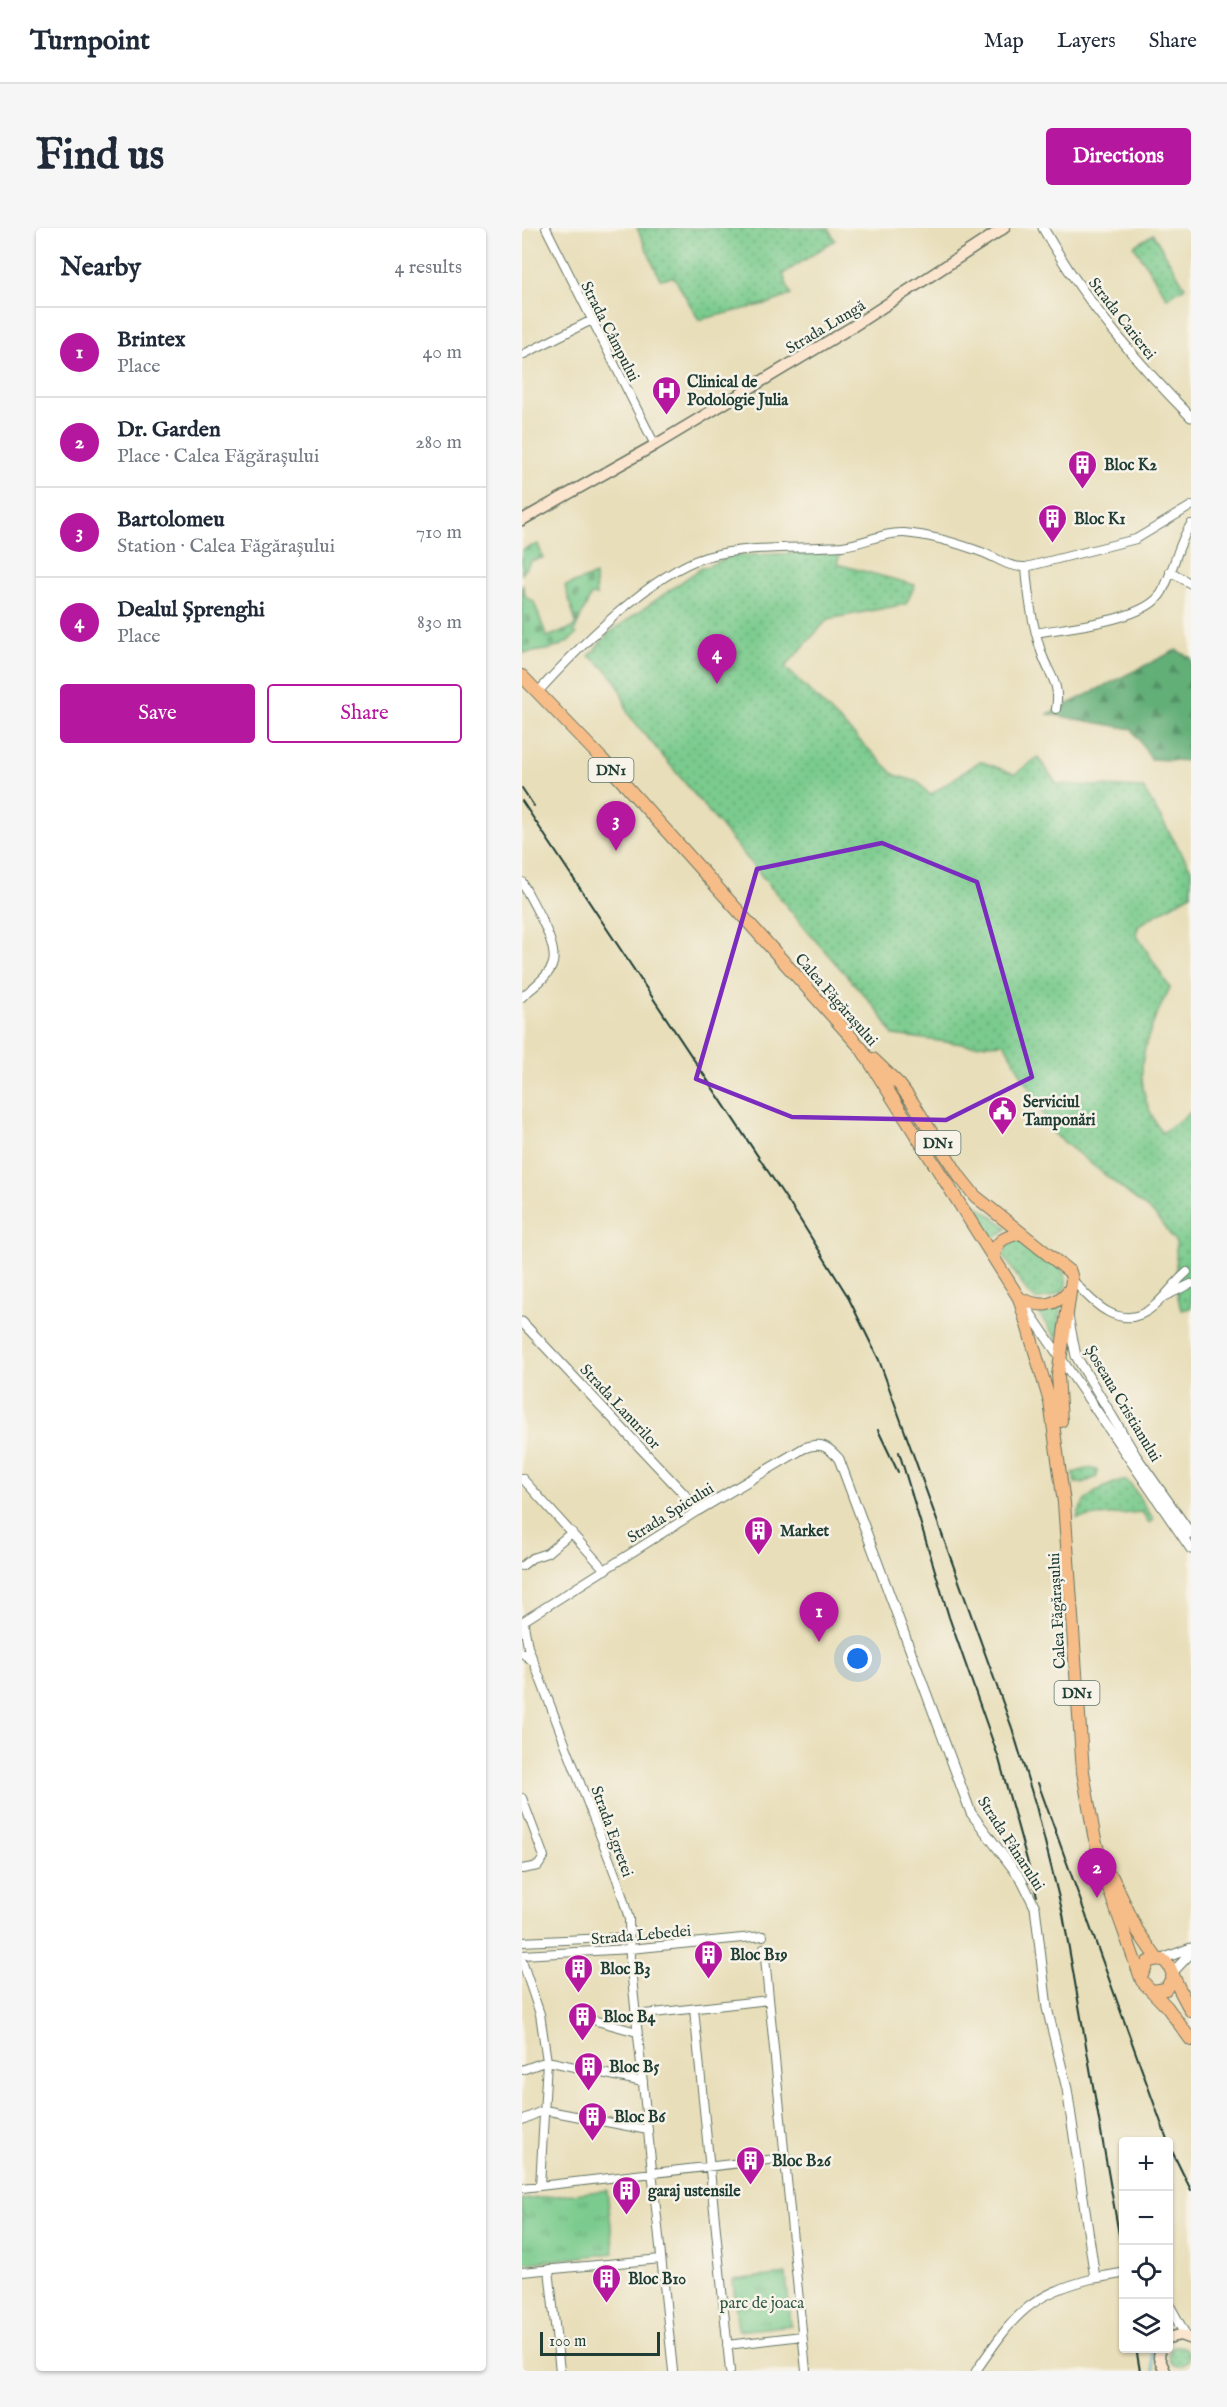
<!DOCTYPE html>
<html lang="en">
<head>
<meta charset="utf-8">
<style>
  :root { --surface:#fff; --page:#f6f6f7; --text:#1f2937; --muted:#747a83; --line:#e0e1e3; --accent:#b5179e }
  body { margin:0; font-family:"IM FELL English",serif; background:var(--page); color:var(--text) }
  .controls { position:absolute; right:18px; bottom:18px; display:grid; overflow:hidden; border-radius:6px; box-shadow:0 2px 4px #0004 }
  .controls button { width:54px; height:54px; display:grid; place-items:center; padding:0; border:0; border-bottom:2px solid var(--line); background:var(--surface); color:var(--text); font:30px sans-serif }
  .scale { position:absolute; left:18px; bottom:15px; width:120px; box-sizing:border-box; padding-left:6px; border:3px solid #1f3d34; border-top:0; font-size:16px; line-height:21px; white-space:nowrap; color:#1f3d34; -webkit-text-stroke:4px #f7f3e8; paint-order:stroke }
  .you { position:absolute; left:336px; top:1431px; width:21px; height:21px; margin:-15px; border:4px solid #fff; border-radius:50%; background:#1a73e8; box-shadow:0 0 0 9px #1a73e833 }
  .badge { display:grid; place-items:center; width:39px; height:39px; border-radius:50%; background:var(--accent); color:#fff; font-size:20px; font-weight:700 }
  .pin { position:absolute; translate:-50% -50px; filter:drop-shadow(0 2px 3px #0008) }
  .pin::after { content:''; position:absolute; top:32px; width:21px; height:18px; background:inherit; clip-path:polygon(0 0,100% 0,50% 100%) }
  .list { margin:0; padding:0; list-style:none }
  h2 { display:flex; justify-content:space-between; align-items:center; height:78px; margin:0; padding:0 24px; font-size:26px }
  h2 small { font-size:20px; font-weight:400; color:var(--muted) }
  .list li { display:grid; grid-template-columns:39px 1fr auto; gap:18px; align-items:center; box-sizing:border-box; height:90px; padding:0 24px; border-top:2px solid var(--line) }
  .list b { display:block; font-size:22px; white-space:nowrap }
  .list p { margin:0; font-size:20px; white-space:nowrap; color:var(--muted) }
  .list em { font-size:20px; font-style:normal; color:var(--muted) }
  .actions { display:flex; gap:12px; padding:18px 24px }
  .actions a { flex:1; padding:14px 0; border:2px solid var(--accent); border-radius:6px; text-align:center; font-size:21px; color:var(--accent) }
  .actions .main { background:var(--accent); color:#fff }
  .icon { flex:none; width:33px; height:33px; fill:none; stroke:currentColor; stroke-width:2; stroke-linecap:round; stroke-linejoin:round }
  .map { position:relative; flex:none; width:669px; height:2143px; overflow:hidden; border-radius:6px }
  header { display:flex; align-items:center; gap:36px; box-sizing:border-box; height:84px; padding:0 30px; background:var(--surface); border-bottom:2px solid var(--line) }
  header strong { font-size:28px }
  nav { display:flex; gap:33px; margin-inline-start:auto; font-size:21px }
  .intro { display:flex; align-items:center; justify-content:space-between; box-sizing:border-box; height:144px; padding:0 36px }
  h1 { margin:0; font-size:42px }
  .button { padding:15px 27px; border-radius:6px; background:var(--accent); color:#fff; font-size:21px; font-weight:700 }
  main { display:flex; gap:36px; padding:0 36px }
  aside { flex:1; background:var(--surface); border-radius:6px; box-shadow:0 2px 4px #0004 }
  .map>svg:first-child { display:block }
  .grass { fill:url(#grass-dots); stroke:#4c8460; stroke-width:1.5 }
  .forest { fill:url(#forest-firs); stroke:#417656; stroke-width:1.5 }
  .cemetery { fill:url(#cemetery-stones); stroke:#4c8460; stroke-width:1.5 }
  .park { fill:url(#park-tufts); stroke:#4c8460; stroke-width:1.5 }
  .lines { fill:none; stroke-linecap:round; stroke-linejoin:round }
  .stream { stroke:#48b0c7; stroke-width:2 }
  .minor-casing { stroke:#657563; stroke-width:10 }
  .tertiary-casing { stroke:#657563; stroke-width:11 }
  .secondary-casing { stroke:#657563; stroke-width:13 }
  .primary-casing { stroke:#657563; stroke-width:14 }
  .minor { stroke:#fff; stroke-width:8 }
  .tertiary { stroke:#fff; stroke-width:9 }
  .secondary { stroke:#fce5cf; stroke-width:10 }
  .primary { stroke:#f7bd88; stroke-width:12 }
  .rail { stroke:#1f3d34; stroke-width:2 }
  .marked { fill:none; stroke:#7b2cbf; stroke-width:4.5; stroke-linejoin:round }
  .labels { text-anchor:middle; stroke-width:5; stroke-linejoin:round; paint-order:stroke }
  .shield { fill:#f7f3e8; stroke:#60746a; stroke-width:1.5 }
  .shield-label { font-size:15px; font-weight:bold; fill:#1f3d34 }
  .street-label { font-size:16px; fill:#1f3d34; stroke:#f7f3e8 }
  .poi-label { font-size:16px; font-weight:bold; fill:#1f3d34; stroke:#f7f3e8; text-anchor:start }
  .park-label { font-size:16px; fill:#315946; stroke:#f7f3e8 }
</style>
</head>
<body>
<header>
<strong>Turnpoint</strong>
<nav><a>Map</a><a>Layers</a><a>Share</a></nav>
</header>
<div class="intro"><h1>Find us</h1><a class="button">Directions</a></div>
<main>
<aside>
<h2>Nearby<small>4 results</small></h2>
<ul class="list">
<li><span class="badge">1</span><div><b>Brintex</b><p>Place</p></div><em>40 m</em></li>
<li><span class="badge">2</span><div><b>Dr. Garden</b><p>Place · Calea Făgărașului</p></div><em>280 m</em></li>
<li><span class="badge">3</span><div><b>Bartolomeu</b><p>Station · Calea Făgărașului</p></div><em>710 m</em></li>
<li><span class="badge">4</span><div><b>Dealul Șprenghi</b><p>Place</p></div><em>830 m</em></li>
</ul>
<div class="actions"><a class="main">Save</a><a>Share</a></div>
</aside>
<div class="map">
<svg width="669" height="2143" viewBox="0 0 669 2143">
  <defs>
    <pattern id="grass-dots" width="8" height="8" patternUnits="userSpaceOnUse" patternTransform="scale(1.5)"><rect width="8" height="8" fill="#7acb8d"/><path d="M2 2h.1M6 6h.1" fill="none" stroke="#63a674" stroke-width="1.8" stroke-linecap="round"/></pattern>
    <pattern id="forest-firs" width="22" height="20" patternUnits="userSpaceOnUse" patternTransform="scale(1.5)"><rect width="22" height="20" fill="#63af78"/><path d="M5 1l3.5 6h-7zM16 11l3.5 6h-7z" fill="#519063"/></pattern>
    <pattern id="cemetery-stones" width="16" height="16" patternUnits="userSpaceOnUse" patternTransform="scale(1.5)"><rect width="16" height="16" fill="#7acb8d"/><path d="M2 7V4a2 2 0 0 1 4 0v3zM10 15v-3a2 2 0 0 1 4 0v3z" fill="#63a674"/></pattern>
    <pattern id="park-tufts" width="24" height="20" patternUnits="userSpaceOnUse" patternTransform="scale(1.5)"><rect width="24" height="20" fill="#7acb8d"/><path d="M3 7l-1-3M5 7V3M7 7l1-3M15 17l-1-3M17 17v-4M19 17l1-3" fill="none" stroke="#63a674"/></pattern>
  </defs>
  <rect width="100%" height="100%" fill="#f7f3e8"/>
  <filter id="ink" filterUnits="userSpaceOnUse"><feTurbulence type="fractalNoise" baseFrequency=".0167" numOctaves="2"/><feDisplacementMap in="SourceGraphic" scale="12" xChannelSelector="R" yChannelSelector="G"/><feConvolveMatrix kernelMatrix="1 2 1 2 8 2 1 2 1" color-interpolation-filters="sRGB"/></filter>
  <filter id="wash" filterUnits="userSpaceOnUse"><feTurbulence type="fractalNoise" baseFrequency=".008" numOctaves="4" result="noise"/><feDisplacementMap in="SourceGraphic" scale="24" xChannelSelector="R" yChannelSelector="G"/><feGaussianBlur stdDeviation="1.35" result="paint"/><feColorMatrix in="noise" values="0 0 0 0 0 0 0 0 0 0 0 0 0 0 0 0 0 1.4 0 .05"/><feComposite in="paint" operator="in"/></filter>
  <g filter="url(#wash)">
    <rect width="100%" height="100%" fill="#e8deb9"/>
    <path class="grass" d="M115,0H306L313,12L261,46L269,67L248,75L177,92L152,49L138,51Z
      M631,6L663,59L645,70L612,18Z
      M319,323L315,336L393,357L384,376L306,391L263,439L373,547L396,554L408,567L458,533L493,546L516,529L535,556L621,560L669,641V666L617,697L614,706L648,760C621,812 605,853 640,905L669,884V1080L659,1082L654,1060V1014L633,987L532,906L482,815L448,817L371,807L357,784L286,704L106,486C98,456 93,446 67,428L87,405L178,341L211,328Z
      M451,974L486,1000L470,1012L447,977Z
      M499,1011C509,1018 535,1032 540,1042C554,1064 530,1070 514,1072L505,1064L482,1028L486,1014Z
      M540,1074L535,1111L514,1082L530,1081Z
      M567,1240L575,1242V1249L561,1255H553L551,1245Z
      M597,1253H605L610,1258L632,1292L627,1295L620,1284L555,1290C560,1268 577,1261 597,1253Z
      M647 2128a10 10 0 1 1 20 0a10 10 0 1 1-20 0Z"/>
    <path class="forest" d="M654,422L669,430V533L629,531L610,501L526,486Z"/>
    <path class="cemetery" d="M16,316L21,330L9,333L0,346V322Z
      M73,347L74,368L69,367L52,404L55,406C39,422 22,423 0,425V356L4,369L12,374L25,409L50,400L54,395L43,358Z"/>
    <path class="park" d="M85,1962L92,2025L0,2036V1972Z
      M264,2046L269,2097L216,2103L211,2052Z"/>
    <g class="lines">
      <path class="stream" d="M629,2120L632,2143"/>
    </g>
  </g>
  <g filter="url(#ink)">
    <g class="lines">
      <defs>
        <path id="minor" d="M24,0L133,217
          M0,127L68,93
          M504,339C506,367 510,396 519,423C526,447 539,453 534,481
          M648,343L669,356
          M514,405C545,399 624,393 640,364C652,342 655,317 669,296
          M15,465C54,422 129,345 184,329C227,317 276,321 320,318C341,316 361,304 382,305C407,307 438,316 462,325C477,331 487,340 504,339L614,311L669,278
          M0,654C9,673 39,719 30,738C25,750 10,760 0,769
          M550,1051C571,1076 600,1106 632,1078C644,1068 652,1055 665,1044
          M643,1068L669,1056
          M0,1250L83,1342
          M0,1338L10,1330L25,1325L50,1304
          M0,1394L177,1282
          M2,1397L6,1419L96,1654L107,1691L108,1731L151,2143
          M0,1425L12,1434
          M0,1570L22,1629L16,1638L0,1641
          M0,1714L107,1709
          M242,1720L284,2143
          M0,1727L108,1721L241,1708
          M0,1733L18,1786L25,1833L18,1958
          M172,1781L208,2143
          M114,1787L247,1772
          M60,1789L115,1804
          M0,1842L25,1833L121,1854
          M0,1892L22,1882L126,1902
          M0,1960L263,1930
          M27,2041L38,2143
          M0,2044L139,2031
          M205,2117L280,2108
          M454,2143C492,2088 505,2067 573,2050"/>
        <path id="tertiary" d="M521,0C561,71 612,132 669,189
          M501,1075L669,1321
          M546,1088L554,1128L614,1228L669,1306
          M0,1094L177,1282L282,1220C299,1214 306,1218 317,1231L449,1585L499,1651L513,1679L525,1780L545,1861L573,2050L602,2045
          M640,1731L669,1720
          M651,1744L669,1725
          M646,2075L664,2108"/>
        <path id="secondary" d="M0,292L133,217L330,99L482,0
          M646,2110L658,2107L669,2111
          M638,2120L637,2130L643,2143"/>
        <path id="primary" d="M0,448L80,531L339,820L497,1070L528,1174L542,1275L561,1544L572,1607L583,1650L620,1753L645,1779L669,1812
          M351,831L377,856L391,875L437,948L453,968L548,1044L550,1051L536,1147L539,1193
          M472,1030C473,1012 483,1009 499,1005
          M497,1070C519,1080 532,1080 548,1061
          M590,1649L615,1702L635,1731
          M619,1748L626,1734C646,1725 648,1741 655,1756C659,1765 664,1774 669,1783
          M630,1763L644,1761L651,1748"/>
      </defs>
      <use href="#minor" class="minor-casing"/>
      <use href="#tertiary" class="tertiary-casing"/>
      <use href="#secondary" class="secondary-casing"/>
      <use href="#primary" class="primary-casing"/>
      <use href="#minor" class="minor"/>
      <use href="#tertiary" class="tertiary"/>
      <use href="#secondary" class="secondary"/>
      <use href="#primary" class="primary"/>
      <path class="rail" d="M0,560L12,578
        M0,573L277,990L325,1067L357,1132L490,1500L514,1578L541,1686L602,2035
        M356,1202L376,1244
        M377,1224L427,1389L477,1531L515,1668
        M516,1555L646,1914
        M646,1915L669,1962
        M614,2120L618,2143"/>
    </g>
  </g>
  <path class="marked" d="M360,615L455,654L510,849L424,892L270,889L174,851L235,641Z"/>
  <defs>
    <symbol id="hospital-pin" viewBox="-11 -11 22 30"><path d="M0 17L-7.5 6A9.5 9.5 0 1 1 7.5 6Z" fill="#b5179e" stroke="#f7f3e8"/><path d="M-5-5h3v3.5h4V-5h3V5h-3V1.5h-4V5h-3Z" fill="#fff"/></symbol>
    <symbol id="building-pin" viewBox="-11 -11 22 30"><path d="M0 17L-7.5 6A9.5 9.5 0 1 1 7.5 6Z" fill="#b5179e" stroke="#f7f3e8"/><path d="M-4-6H4V6H1V3H-1V6H-4ZM-2.5-4.3h1.7v1.8h-1.7ZM.8-4.3h1.7v1.8H.8ZM-2.5-1h1.7V.8h-1.7ZM.8-1h1.7V.8H.8Z" fill="#fff"/></symbol>
    <symbol id="civic-pin" viewBox="-11 -11 22 30"><path d="M0 17L-7.5 6A9.5 9.5 0 1 1 7.5 6Z" fill="#b5179e" stroke="#f7f3e8"/><path d="M-.6-6.5H3V-4.5H.6V-3L4-1V1h2V6H-6V1h2V-1L-.6-3ZM-1.2 2.5V6h2.4V2.5Z" fill="#fff"/></symbol>
  </defs>
  <g fill-rule="evenodd">
    <use href="#hospital-pin" x="128" y="146" width="33" height="45"/>
    <use href="#building-pin" x="544" y="220" width="33" height="45"/>
    <use href="#building-pin" x="514" y="274" width="33" height="45"/>
    <use href="#civic-pin" x="464" y="866" width="33" height="45"/>
    <use href="#building-pin" x="220" y="1286" width="33" height="45"/>
    <use href="#building-pin" x="170" y="1710" width="33" height="45"/>
    <use href="#building-pin" x="40" y="1724" width="33" height="45"/>
    <use href="#building-pin" x="44" y="1772" width="33" height="45"/>
    <use href="#building-pin" x="50" y="1822" width="33" height="45"/>
    <use href="#building-pin" x="54" y="1872" width="33" height="45"/>
    <use href="#building-pin" x="212" y="1916" width="33" height="45"/>
    <use href="#building-pin" x="88" y="1946" width="33" height="45"/>
    <use href="#building-pin" x="68" y="2034" width="33" height="45"/>
  </g>
  <g class="labels">
    <g class="shield">
      <rect x="66.5" y="530" width="45" height="24" rx="4.5"/>
      <rect x="393.5" y="903" width="45" height="24" rx="4.5"/>
      <rect x="532.5" y="1453" width="45" height="24" rx="4.5"/>
    </g>
    <g class="shield-label">
      <text x="89" y="547">DN1</text>
      <text x="416" y="920">DN1</text>
      <text x="555" y="1470">DN1</text>
    </g>
    <g class="street-label">
      <text transform="translate(601 90) rotate(52)" y="6">Strada Carierei</text>
      <text transform="translate(303 98) rotate(-31)" y="6">Strada Lungă</text>
      <text transform="translate(89 103) rotate(63)" y="6">Strada Câmpului</text>
      <text transform="translate(315 771) rotate(49)" y="6">Calea Făgărașului</text>
      <text transform="translate(602 1175) rotate(59)" y="6">Șoseaua Cristianului</text>
      <text transform="translate(99 1178) rotate(47)" y="6">Strada Lanurilor</text>
      <text transform="translate(148 1284) rotate(-32)" y="6">Strada Spicului</text>
      <text transform="translate(534 1383) rotate(-93)" y="6">Calea Făgărașului</text>
      <text transform="translate(91 1603) rotate(70)" y="6">Strada Egretei</text>
      <text transform="translate(490 1615) rotate(57)" y="6">Strada Fânarului</text>
      <text transform="translate(119 1706) rotate(-5)" y="6">Strada Lebedei</text>
    </g>
    <g class="poi-label">
      <text x="165" y="159">Clinical de<tspan x="165" dy="18">Podologie Julia</tspan></text>
      <text x="582" y="242">Bloc K2</text>
      <text x="552" y="296">Bloc K1</text>
      <text x="501" y="879">Serviciul<tspan x="501" dy="18">Tamponări</tspan></text>
      <text x="258" y="1308">Market</text>
      <text x="208" y="1732">Bloc B19</text>
      <text x="78" y="1746">Bloc B3</text>
      <text x="81" y="1794">Bloc B4</text>
      <text x="87" y="1844">Bloc B5</text>
      <text x="92" y="1894">Bloc B6</text>
      <text x="250" y="1938">Bloc B26</text>
      <text x="126" y="1968">garaj ustensile</text>
      <text x="106" y="2056">Bloc B10</text>
    </g>
    <g class="park-label">
      <text x="240" y="2080">parc de joaca</text>
    </g>
  </g>
</svg>
<div class="controls">
<button>+</button>
<button>−</button>
<button><svg class="icon" aria-label="locate" viewBox="0 0 24 24"><circle cx="12" cy="12" r="6"/><path d="M12 2v4M12 18v4M2 12h4M18 12h4"/></svg></button>
<button><svg class="icon" aria-label="layers" viewBox="0 0 24 24"><path d="M12 4l9 5-9 5-9-5zM3 14l9 5 9-5"/></svg></button>
</div>
<div class="scale">100 m</div>
<div class="you"></div>
<div class="pin badge" style="left:297px;top:1414px">1</div>
<div class="pin badge" style="left:575px;top:1670px">2</div>
<div class="pin badge" style="left:94px;top:623px">3</div>
<div class="pin badge" style="left:195px;top:456px">4</div>
</div>
</main>
</body>
</html>
